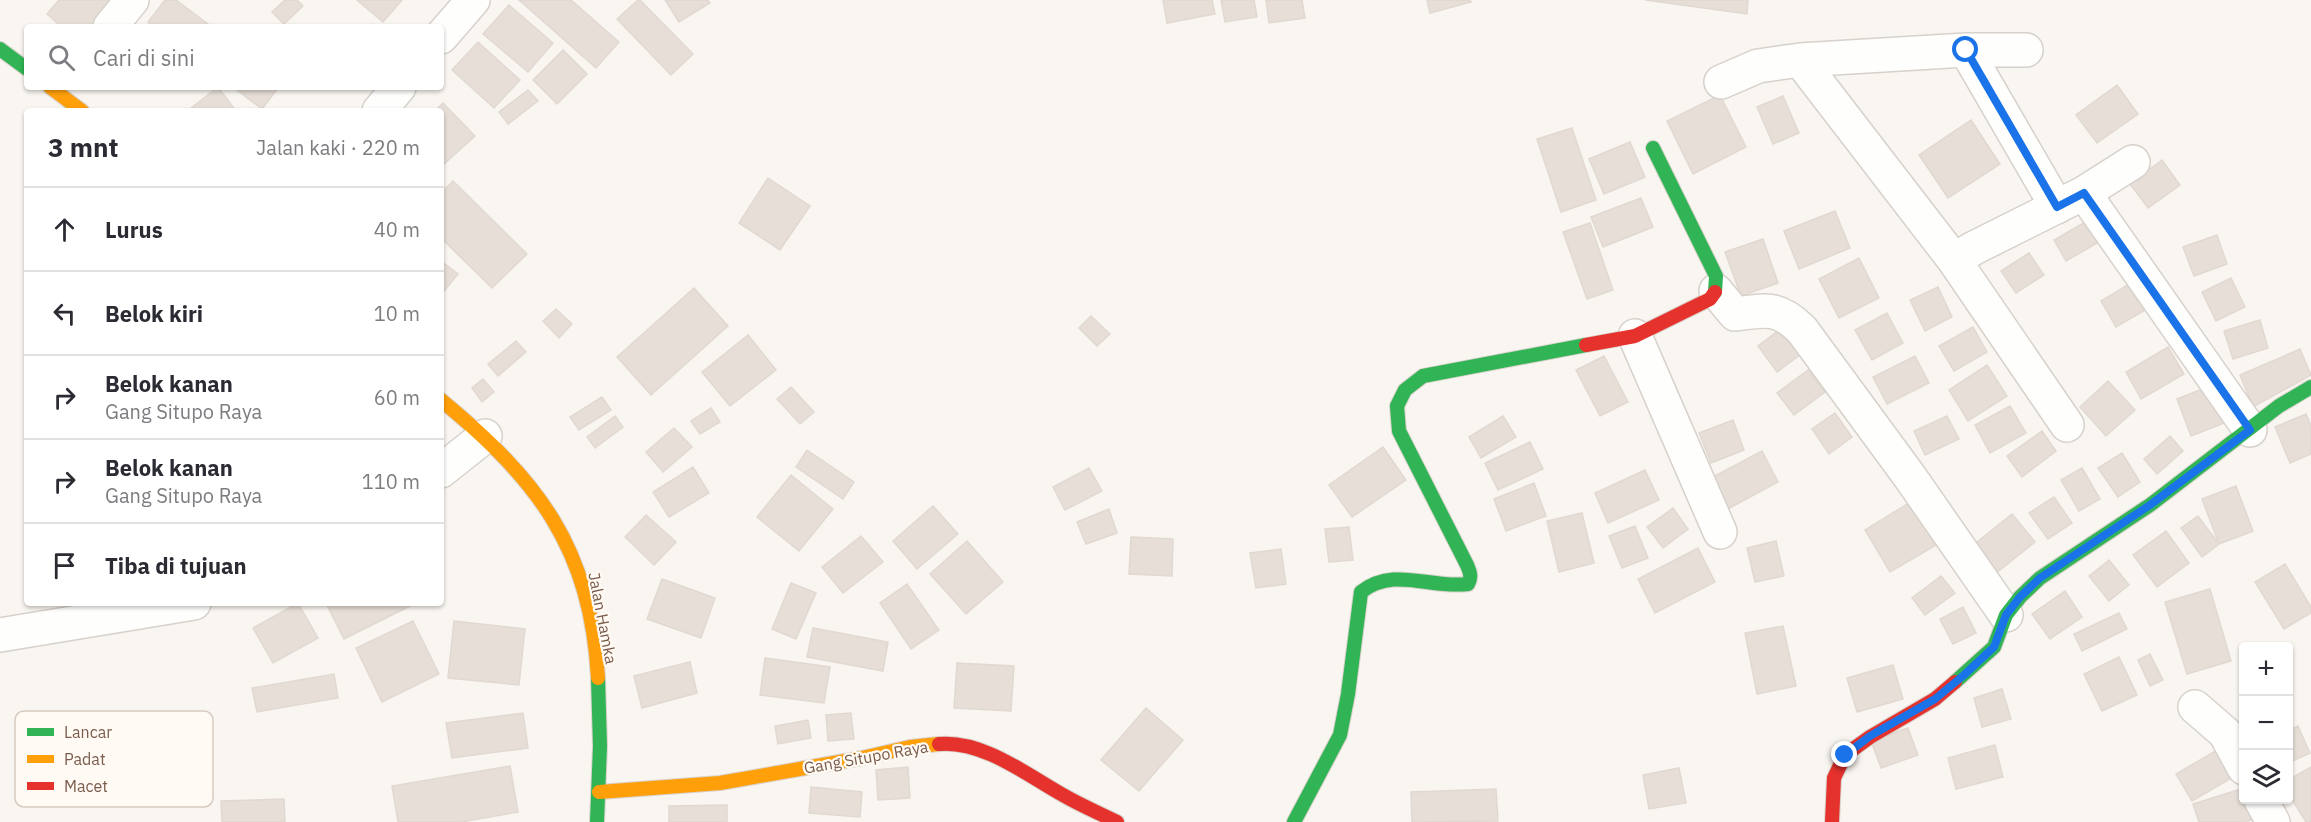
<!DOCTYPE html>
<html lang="id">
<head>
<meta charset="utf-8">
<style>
  :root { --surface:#fff; --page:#f2f2f3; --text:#2b2b33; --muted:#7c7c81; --line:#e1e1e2 }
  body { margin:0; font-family:"IBM Plex Sans",sans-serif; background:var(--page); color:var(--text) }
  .controls { position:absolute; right:18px; bottom:18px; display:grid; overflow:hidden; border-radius:6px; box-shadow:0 2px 4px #0004 }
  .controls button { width:54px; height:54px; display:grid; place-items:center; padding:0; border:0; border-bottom:2px solid var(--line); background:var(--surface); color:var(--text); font:30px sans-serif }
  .stop { position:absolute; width:18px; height:18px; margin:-14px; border:4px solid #1a73e8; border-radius:50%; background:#fff }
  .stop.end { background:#1a73e8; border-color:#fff; box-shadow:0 2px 6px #0008 }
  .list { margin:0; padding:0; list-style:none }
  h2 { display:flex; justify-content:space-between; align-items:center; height:78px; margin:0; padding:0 24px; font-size:26px }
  h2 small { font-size:20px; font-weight:400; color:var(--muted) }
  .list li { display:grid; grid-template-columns:39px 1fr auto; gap:18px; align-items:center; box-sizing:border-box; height:84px; padding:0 24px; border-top:2px solid var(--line) }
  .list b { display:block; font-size:22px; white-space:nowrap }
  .list p { margin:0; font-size:20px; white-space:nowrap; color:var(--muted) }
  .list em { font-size:20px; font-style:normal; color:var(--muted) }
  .icon { flex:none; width:33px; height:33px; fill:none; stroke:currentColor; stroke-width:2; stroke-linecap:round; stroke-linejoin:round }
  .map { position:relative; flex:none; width:2311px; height:822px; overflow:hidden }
  .search { position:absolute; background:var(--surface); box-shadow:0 2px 4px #0004; left:24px; top:24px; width:420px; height:66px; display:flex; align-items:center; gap:15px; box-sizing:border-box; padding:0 21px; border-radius:6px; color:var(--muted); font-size:22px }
  .panel { position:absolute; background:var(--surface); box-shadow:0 2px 4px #0004; left:24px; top:108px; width:420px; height:498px; border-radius:6px }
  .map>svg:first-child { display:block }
  .building { fill:#e6ded7; stroke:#e2d8d2; stroke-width:1.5 }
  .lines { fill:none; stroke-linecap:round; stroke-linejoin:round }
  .street-casing { stroke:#d7d1cb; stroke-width:36 }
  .fast-casing { stroke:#d9d2cb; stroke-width:16 }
  .slow-casing { stroke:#d9d2cb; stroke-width:16 }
  .jam-casing { stroke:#d9d2cb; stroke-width:16 }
  .street { stroke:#fefefd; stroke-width:33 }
  .fast { stroke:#30b455; stroke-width:14 }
  .slow { stroke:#ff9f0a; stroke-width:14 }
  .jam { stroke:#e5322d; stroke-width:14 }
  .route { stroke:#1a73e8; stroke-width:8 }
  .labels { text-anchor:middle; stroke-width:4.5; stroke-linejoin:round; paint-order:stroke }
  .street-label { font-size:16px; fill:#7a5c4d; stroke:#fffaf3 }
  .key { fill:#fffaf3; stroke:#d7cbc1; stroke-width:1.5 }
  .key-label { font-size:16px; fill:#7a5c4d }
</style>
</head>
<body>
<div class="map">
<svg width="2311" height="822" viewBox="0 0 2311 822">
  <rect width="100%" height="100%" fill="#f9f5f0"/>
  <path class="building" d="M59,0H123L100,27H62L47,14Z
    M165,0H176L212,27H155L148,22Z
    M285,0H297L303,6L284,24L272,12Z
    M357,0H402L383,22Z
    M519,0H571L619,42L596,68Z
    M638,0H640L693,54L671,75L617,19Z
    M665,0H708L710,3L679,22Z
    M1163,0H1212L1215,14L1167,23Z
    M1221,0H1254L1257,17L1225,22Z
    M1266,0H1302L1305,18L1269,23Z
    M1427,0H1470L1471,2L1430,13Z
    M1645,0H1748L1747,14Z
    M509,5L553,43L528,72L483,34Z
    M478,42L520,80L494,108L452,70Z
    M563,50L587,74L557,104L533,80Z
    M2117,85L2138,114L2097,143L2076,115Z
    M218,87L236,111H194L191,108Z
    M233,87H279L262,109Z
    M528,90L538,101L508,124L499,112Z
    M1720,95L1746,147L1693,174L1667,121Z
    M1783,96L1799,133L1773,144L1757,107Z
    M443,103L475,136L443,165L441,163V111H435Z
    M1971,120L2000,164L1948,198L1919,155Z
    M1572,128L1596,200L1561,212L1537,139Z
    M1630,142L1645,177L1604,194L1589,159Z
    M2162,160L2180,185L2148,208L2130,184Z
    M768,178L810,206L780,250L739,223Z
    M453,181L527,254L492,288L441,238V193Z
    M1641,198L1653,227L1603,247L1591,217Z
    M1835,211L1850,248L1799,269L1784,231Z
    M2092,218L2104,239L2066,261L2054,240Z
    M1590,223L1613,290L1587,299L1563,232Z
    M2217,235L2227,264L2194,276L2183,247Z
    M1763,239L1778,283L1741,296L1725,252Z
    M2029,253L2044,275L2016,293L2001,271Z
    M1859,258L1879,298L1839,318L1819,279Z
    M441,261L458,274L441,295Z
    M2231,278L2245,307L2216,321L2202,292Z
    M2131,283L2147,309L2116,327L2101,301Z
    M1938,287L1952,317L1925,331L1910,300Z
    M694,288L728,326L651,395L617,357Z
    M556,309L572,324L559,338L543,321Z
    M1887,313L1903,343L1872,360L1855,330Z
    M1091,316L1110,334L1097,346L1079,328Z
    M2260,320L2268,348L2233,359L2224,331Z
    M1973,327L1987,352L1954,371L1939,346Z
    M1782,328L1801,354L1777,372L1758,346Z
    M748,335L776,370L730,406L702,372Z
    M516,341L526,352L498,376L488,364Z
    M2168,347L2184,374L2141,399L2126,372Z
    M2300,349L2311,375L2253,407L2240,375Z
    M1604,356L1628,402L1600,416L1576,370Z
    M1915,356L1929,383L1887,404L1873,377Z
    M1987,365L2007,396L1968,421L1949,390Z
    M1808,370L1825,392L1794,415L1777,393Z
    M483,379L494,392L482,402L472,388Z
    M2108,381L2135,410L2106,436L2080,407Z
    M2210,386L2224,423L2191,436L2177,399Z
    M791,387L814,412L800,424L777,399Z
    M602,397L611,410L579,430L570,417Z
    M2010,406L2026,433L1990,453L1975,425Z
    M711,408L720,422L700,434L691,421Z
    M1835,413L1852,437L1829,454L1812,429Z
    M2306,414L2311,426V454L2290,463L2275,427Z
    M615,416L623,427L595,448L587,437Z
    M1503,416L1516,437L1481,458L1469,437Z
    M1947,416L1959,439L1925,455L1914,431Z
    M1733,420L1744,450L1711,463L1699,433Z
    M674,428L692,447L663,472L646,452Z
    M2042,431L2056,451L2022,477L2007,456Z
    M2170,436L2183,451L2157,474L2144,459Z
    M1530,442L1543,469L1498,490L1485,463Z
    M1383,447L1406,480L1352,517L1329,485Z
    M807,450L854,482L843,499L796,467Z
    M1762,451L1778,482L1726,510L1709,479Z
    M2122,453L2140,482L2118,497L2098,468Z
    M693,467L709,493L669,517L653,492Z
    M1089,468L1102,491L1065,510L1053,487Z
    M2082,468L2100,499L2079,511L2061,480Z
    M1645,470L1659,500L1608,523L1595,493Z
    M791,475L833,509L799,551L757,517Z
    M1534,483L1546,516L1506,531L1494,499Z
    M2236,486L2253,531L2219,544L2202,499Z
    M2054,497L2072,523L2048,539L2029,513Z
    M1917,498L1943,541L1890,572L1865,530Z
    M933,506L958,534L917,569L893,541Z
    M1673,508L1688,529L1663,548L1647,527Z
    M1109,509L1117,533L1086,544L1077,522Z
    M1582,513L1594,563L1559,572L1547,521Z
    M2012,514L2035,542L1990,578L1967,550Z
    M646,515L676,542L654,565L625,537Z
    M2198,516L2219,544L2202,557L2181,528Z
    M1635,526L1648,558L1622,568L1609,536Z
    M1349,527L1353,560L1329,562L1325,529Z
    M2166,531L2189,563L2157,587L2133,555Z
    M861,536L883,562L843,593L822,567Z
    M1131,537L1173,539L1172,576L1129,574Z
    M967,541L1003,582L966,614L930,574Z
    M1776,541L1784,576L1755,582L1747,548Z
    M1698,548L1715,582L1655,613L1638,579Z
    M1281,549L1286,584L1256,588L1250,553Z
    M2109,560L2129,585L2109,601L2089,576Z
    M2285,564L2311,607V613L2284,629L2255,582Z
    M1941,576L1955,593L1925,615L1912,598Z
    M662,579L715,598L701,638L647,619Z
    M791,583L816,593L796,639L772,629Z
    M907,584L939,630L911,649L880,603Z
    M2210,589L2231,661L2187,674L2165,602Z
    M2065,591L2082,617L2050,639L2032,614Z
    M298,603L318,638L273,663L253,628Z
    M326,603H416L344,639Z
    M1963,607L1976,633L1953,644L1940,619Z
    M2119,613L2127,629L2082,651L2074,634Z
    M413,621L439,674L382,702L356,648Z
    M454,621L525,629L519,685L448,678Z
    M1783,626L1796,686L1757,694L1745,633Z
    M813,628L888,642L883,671L807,657Z
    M2150,654L2163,680L2150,686L2138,660Z
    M2119,657L2137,695L2102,711L2084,674Z
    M765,658L830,667L824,703L760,695Z
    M690,662L697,693L642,708L634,676Z
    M957,663L1014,666L1011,711L954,708Z
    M1893,665L1903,699L1857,712L1847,678Z
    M334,674L338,698L257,712L252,688Z
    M2002,689L2011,719L1982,727L1974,698Z
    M1146,708L1183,740L1139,791L1101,760Z
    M523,713L528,748L452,758L446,723Z
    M851,713L854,739L828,741L826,715Z
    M808,720L811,738L778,744L775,726Z
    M2298,726L2310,753L2288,763V731Z
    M1908,728L1918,755L1881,768L1871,741Z
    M1995,745L2003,777L1956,789L1948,758Z
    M2219,749L2235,776L2192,801L2176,774Z
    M510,766L518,812L461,822H398L392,786Z
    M908,767L910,798L878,800L876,770Z
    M2311,767V822H2306L2288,793V780Z
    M1679,768L1686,803L1649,809L1643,775Z
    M811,787L862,792L860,817L809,813Z
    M2244,788V800H2255L2260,817L2245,822H2199L2193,804Z
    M1496,789L1498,821L1412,822L1411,792Z
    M284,799L285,822H222L221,801Z
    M727,805V822H669V806Z"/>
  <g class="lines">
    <defs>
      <path id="street" d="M110,27L132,0
        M441,37L473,0
        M1966,50L2057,207
        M1800,60L1954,260
        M1721,82L1758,66L1800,60L1966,50H2026
        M379,111L399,87
        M2084,193L2250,430
        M1716,291L1735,314C1766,310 1778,306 1802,330L1910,477L2006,615
        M1635,336L1720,532
        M2067,425L1954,260L1974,248L2084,193L2133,162
        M441,471L485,436
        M0,635L194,603
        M2195,707L2225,733L2244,768
        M2261,800L2273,822"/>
      <path id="fast" d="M0,49L27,69
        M1653,148L1716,276L1715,292
        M1955,682L1994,647L2006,615L2020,597L2040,578L2150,505L2279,406L2311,387
        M597,822L600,746L598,678
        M1294,822L1340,735L1348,694L1361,592C1394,566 1430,589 1468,584C1472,577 1470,572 1467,565L1399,431L1397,406L1405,390L1423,376L1586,345"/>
      <path id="slow" d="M50,87L82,111
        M441,400C538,480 591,548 598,678
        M599,792L720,783L862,758L910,747L939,744"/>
      <path id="jam" d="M1586,345L1635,336L1710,299L1715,292
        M939,744C983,740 1027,775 1063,795C1080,805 1099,813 1117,822
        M1832,822L1834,778L1845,755L1870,737L1935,699L1955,682"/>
    </defs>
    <use href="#street" class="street-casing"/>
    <use href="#fast" class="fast-casing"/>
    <use href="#slow" class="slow-casing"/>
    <use href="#jam" class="jam-casing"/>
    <use href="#street" class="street"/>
    <use href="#fast" class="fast"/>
    <use href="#slow" class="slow"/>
    <use href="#jam" class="jam"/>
  </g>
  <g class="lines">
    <path class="route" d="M1845,755L1870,736L1935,699L1964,675L1994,647L2006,615L2020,597L2040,578L2150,505L2250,430L2084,193L2057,207L1966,50"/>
  </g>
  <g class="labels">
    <g class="street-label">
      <text transform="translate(603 618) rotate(79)" y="6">Jalan Hamka</text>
      <text transform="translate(866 757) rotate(-10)" y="6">Gang Situpo Raya</text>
    </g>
  </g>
  <rect x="15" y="711" width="198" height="96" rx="9" class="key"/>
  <rect x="27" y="728" width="27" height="8" fill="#30b455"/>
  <rect x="27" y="755" width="27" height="8" fill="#ff9f0a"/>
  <rect x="27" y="782" width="27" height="8" fill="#e5322d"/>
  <g class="key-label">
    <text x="64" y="738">Lancar</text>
    <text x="64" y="765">Padat</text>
    <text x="64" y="792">Macet</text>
  </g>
</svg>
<div class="controls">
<button>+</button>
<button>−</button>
<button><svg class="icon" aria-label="layers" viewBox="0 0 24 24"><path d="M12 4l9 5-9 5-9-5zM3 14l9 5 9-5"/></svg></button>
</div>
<div class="stop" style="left:1966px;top:50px"></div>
<div class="stop end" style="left:1845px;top:755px"></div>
<div class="search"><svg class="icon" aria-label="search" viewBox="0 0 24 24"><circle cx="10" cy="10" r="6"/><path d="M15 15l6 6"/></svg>Cari di sini</div>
<section class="panel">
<h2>3 mnt<small>Jalan kaki · 220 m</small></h2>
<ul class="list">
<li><svg class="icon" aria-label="ahead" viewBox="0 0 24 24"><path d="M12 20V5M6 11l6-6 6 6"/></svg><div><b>Lurus</b></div><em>40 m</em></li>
<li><svg class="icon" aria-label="left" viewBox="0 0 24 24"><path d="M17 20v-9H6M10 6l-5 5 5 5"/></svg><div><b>Belok kiri</b></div><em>10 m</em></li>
<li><svg class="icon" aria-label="right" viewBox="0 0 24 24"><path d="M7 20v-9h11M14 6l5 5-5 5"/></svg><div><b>Belok kanan</b><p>Gang Situpo Raya</p></div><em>60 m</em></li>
<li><svg class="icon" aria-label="right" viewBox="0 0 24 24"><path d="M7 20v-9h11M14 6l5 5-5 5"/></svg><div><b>Belok kanan</b><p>Gang Situpo Raya</p></div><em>110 m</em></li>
<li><svg class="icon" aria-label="arrive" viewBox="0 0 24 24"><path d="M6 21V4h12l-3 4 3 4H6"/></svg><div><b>Tiba di tujuan</b></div></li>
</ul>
</section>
</div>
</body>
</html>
